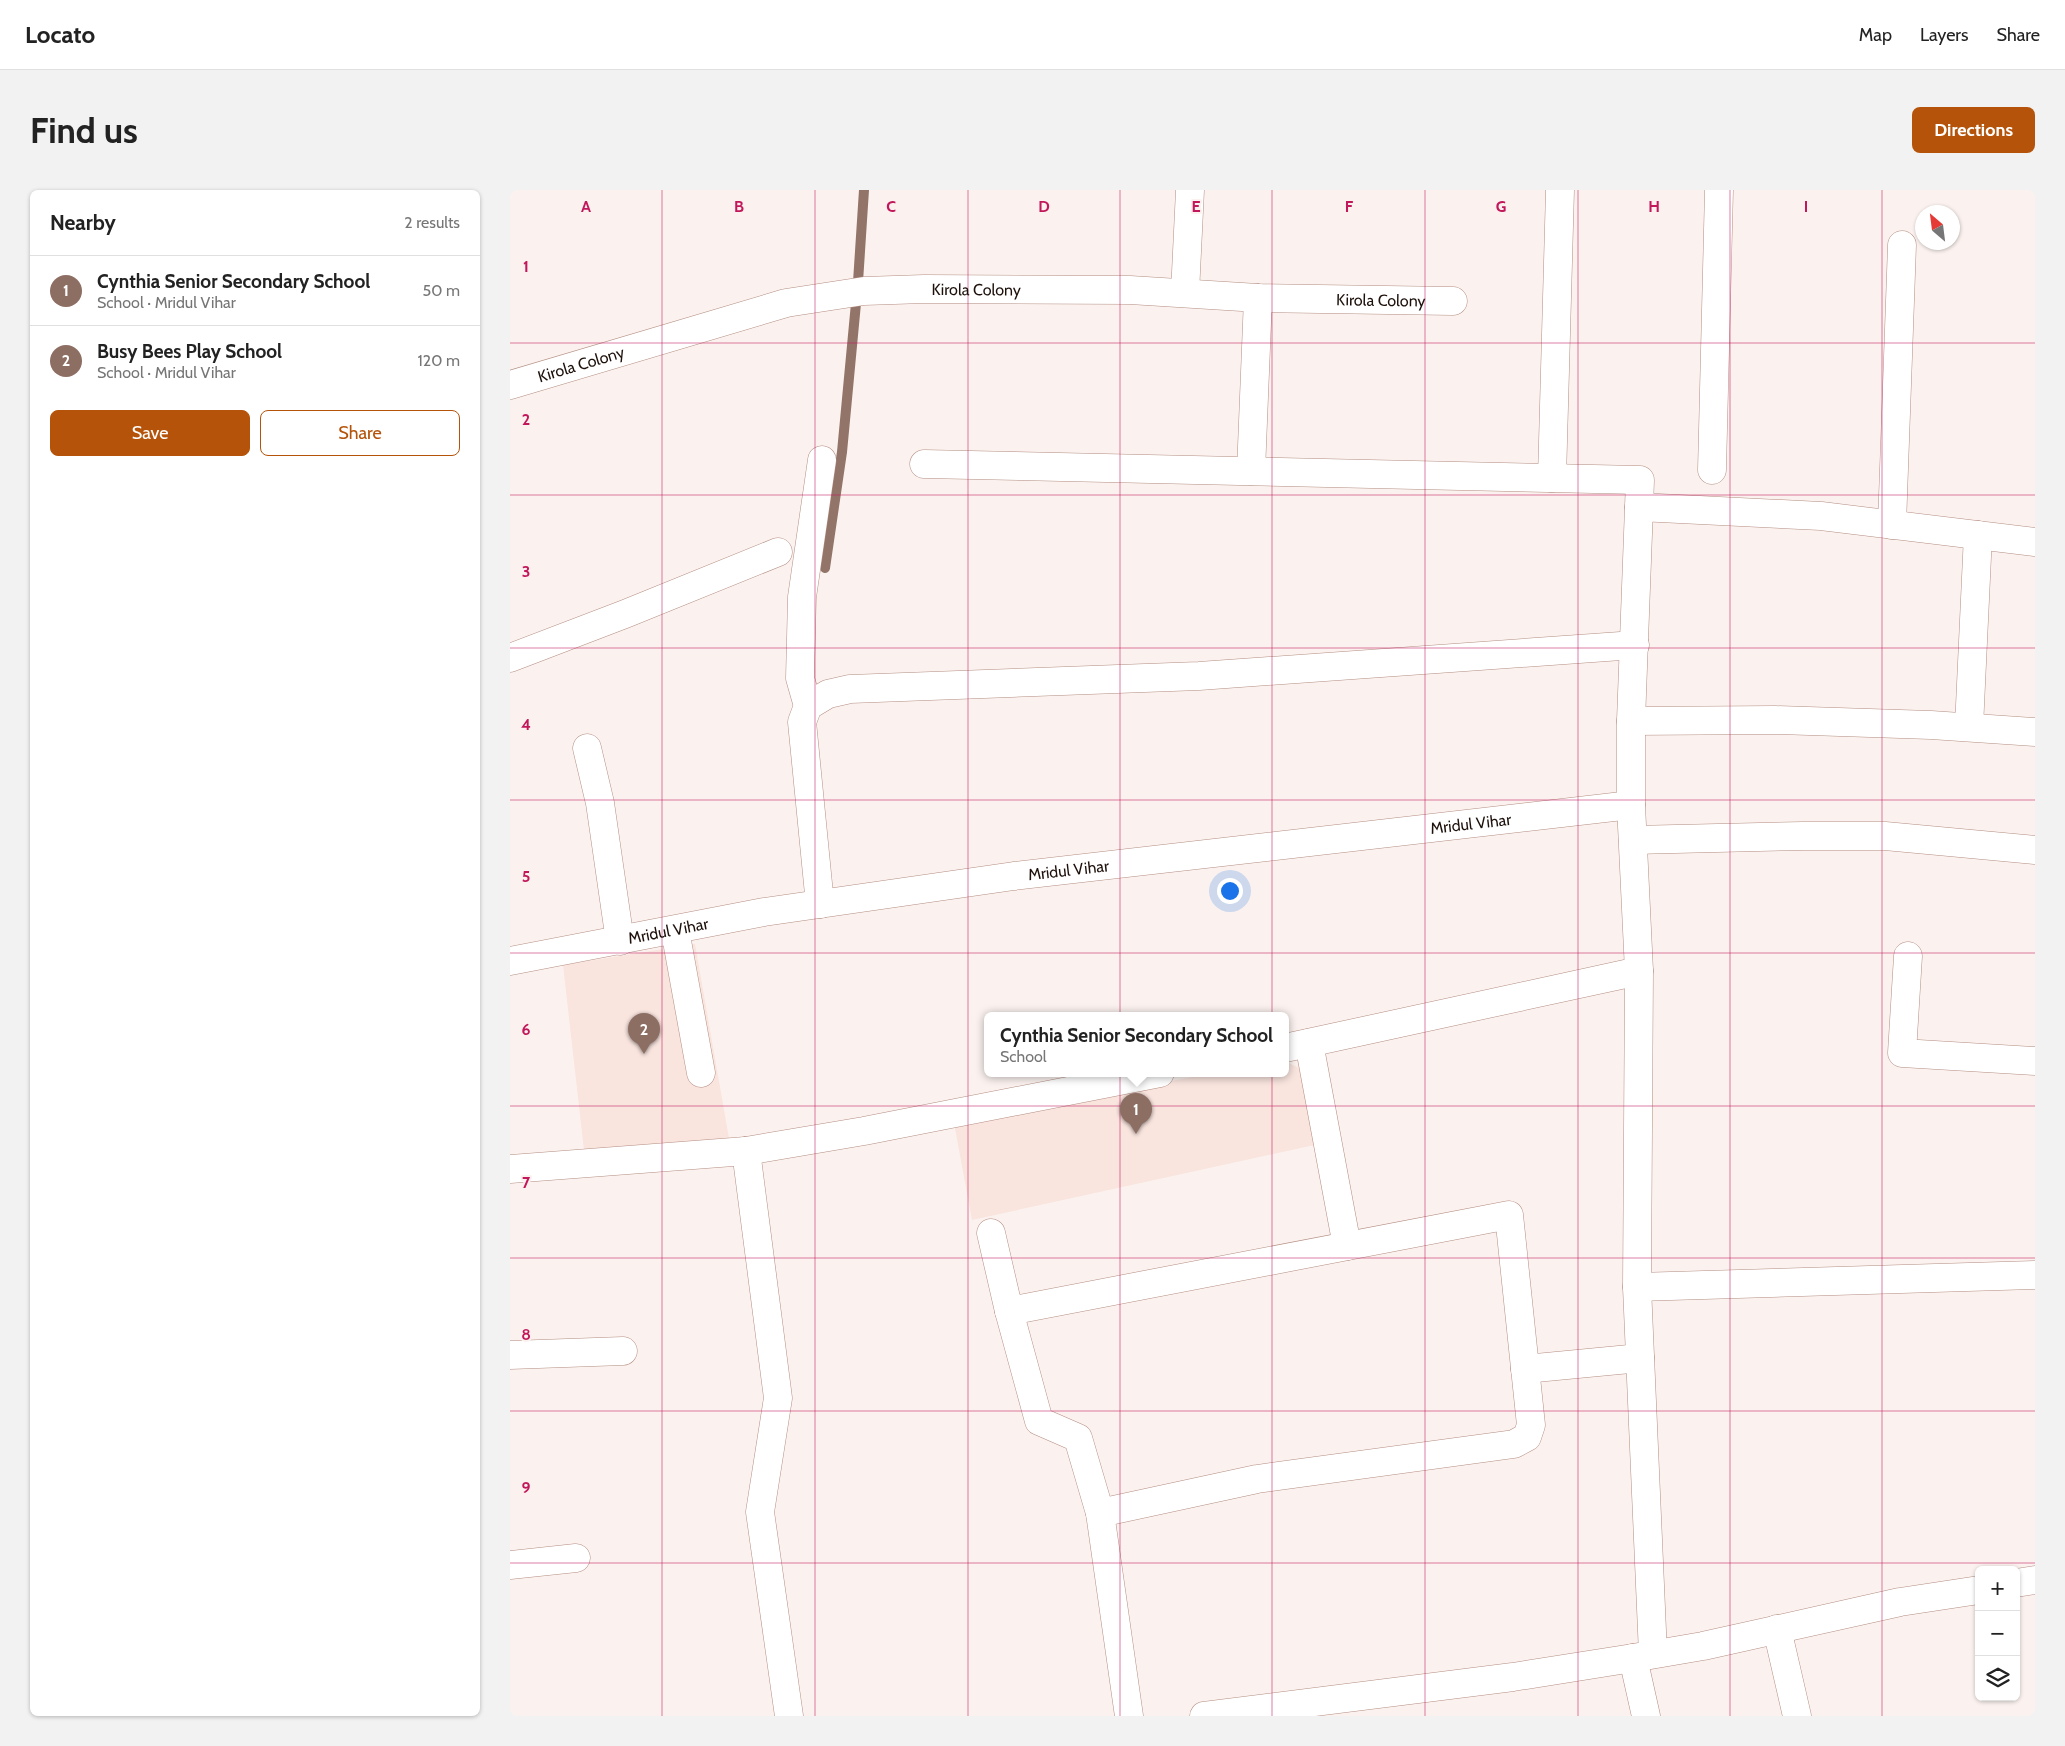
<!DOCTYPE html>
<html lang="en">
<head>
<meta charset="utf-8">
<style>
  :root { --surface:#fff; --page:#f2f2f2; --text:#222; --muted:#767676; --line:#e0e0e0; --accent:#b45309 }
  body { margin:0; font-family:Cabin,sans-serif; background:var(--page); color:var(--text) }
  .controls { position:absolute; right:15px; bottom:15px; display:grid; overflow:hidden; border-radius:8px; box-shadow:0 1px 4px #0004 }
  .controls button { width:45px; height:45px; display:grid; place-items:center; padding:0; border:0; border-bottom:1px solid var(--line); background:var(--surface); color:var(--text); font:25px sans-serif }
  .compass { position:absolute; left:1405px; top:15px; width:45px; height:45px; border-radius:50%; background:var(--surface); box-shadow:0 1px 4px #0004; rotate:332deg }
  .you { position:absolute; left:719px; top:700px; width:18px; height:18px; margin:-12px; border:4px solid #fff; border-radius:50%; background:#1a73e8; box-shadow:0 0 0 8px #1a73e833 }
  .badge { display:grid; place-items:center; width:32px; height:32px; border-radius:50%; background:var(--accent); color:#fff; font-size:16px; font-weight:700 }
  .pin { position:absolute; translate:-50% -41px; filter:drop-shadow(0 1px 2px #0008) }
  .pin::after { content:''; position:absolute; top:26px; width:18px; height:15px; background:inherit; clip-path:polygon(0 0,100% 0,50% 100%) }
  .popup { position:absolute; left:474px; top:822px; width:305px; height:65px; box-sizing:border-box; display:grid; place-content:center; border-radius:8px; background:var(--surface); filter:drop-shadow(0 1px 4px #0005); font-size:16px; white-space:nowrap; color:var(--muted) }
  .popup b { font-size:19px; color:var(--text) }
  .popup::after { content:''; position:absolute; left:50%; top:100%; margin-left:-10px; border:10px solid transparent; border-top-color:var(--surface) }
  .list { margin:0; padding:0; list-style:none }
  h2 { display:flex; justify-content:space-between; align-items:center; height:65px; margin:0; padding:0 20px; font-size:21px }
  h2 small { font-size:16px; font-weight:400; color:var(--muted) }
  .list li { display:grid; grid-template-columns:32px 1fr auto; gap:15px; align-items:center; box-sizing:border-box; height:70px; padding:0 20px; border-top:1px solid var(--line) }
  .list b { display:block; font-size:19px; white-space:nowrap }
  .list p { margin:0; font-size:16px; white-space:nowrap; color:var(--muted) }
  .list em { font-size:16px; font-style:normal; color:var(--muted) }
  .actions { display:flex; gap:10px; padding:15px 20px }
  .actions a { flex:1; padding:11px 0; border:1px solid var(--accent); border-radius:8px; text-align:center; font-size:18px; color:var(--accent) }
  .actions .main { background:var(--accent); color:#fff }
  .icon { flex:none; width:28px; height:28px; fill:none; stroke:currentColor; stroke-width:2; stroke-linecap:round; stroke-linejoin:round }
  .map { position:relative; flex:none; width:1525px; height:1526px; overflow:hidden; border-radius:8px }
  header { display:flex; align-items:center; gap:30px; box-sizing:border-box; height:70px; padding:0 25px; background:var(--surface); border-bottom:1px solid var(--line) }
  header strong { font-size:24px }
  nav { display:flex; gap:28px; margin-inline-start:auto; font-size:18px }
  .intro { display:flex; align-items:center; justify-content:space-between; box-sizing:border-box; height:120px; padding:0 30px }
  h1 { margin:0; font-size:35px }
  .button { padding:12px 22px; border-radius:8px; background:var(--accent); color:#fff; font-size:18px; font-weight:700 }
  main { display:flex; gap:30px; padding:0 30px }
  aside { flex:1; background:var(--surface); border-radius:8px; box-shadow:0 1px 4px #0004 }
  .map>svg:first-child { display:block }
  .built { fill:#f9e4de }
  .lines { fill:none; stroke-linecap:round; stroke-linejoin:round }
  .stream { stroke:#927469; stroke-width:10 }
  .minor-casing { stroke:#b48e82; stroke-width:29 }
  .minor { stroke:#fff; stroke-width:28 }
  .grid { fill:none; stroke:#c2185b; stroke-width:1; stroke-opacity:0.55 }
  .labels { text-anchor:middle; stroke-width:4; stroke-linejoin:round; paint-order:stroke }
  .street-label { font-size:16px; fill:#1e110c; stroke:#fbf2ef }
  .grid-label { font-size:16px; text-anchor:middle; font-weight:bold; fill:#c2185b; stroke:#fbf2ef; stroke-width:4; stroke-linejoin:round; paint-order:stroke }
</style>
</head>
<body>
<header>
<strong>Locato</strong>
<nav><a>Map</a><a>Layers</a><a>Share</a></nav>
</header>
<div class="intro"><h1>Find us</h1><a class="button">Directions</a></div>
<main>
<aside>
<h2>Nearby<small>2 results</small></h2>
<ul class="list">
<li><span class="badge" style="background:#8d6e63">1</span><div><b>Cynthia Senior Secondary School</b><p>School · Mridul Vihar</p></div><em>50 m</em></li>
<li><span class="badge" style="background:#8d6e63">2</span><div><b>Busy Bees Play School</b><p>School · Mridul Vihar</p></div><em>120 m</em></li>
</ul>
<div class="actions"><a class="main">Save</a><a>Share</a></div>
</aside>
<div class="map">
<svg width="1525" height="1526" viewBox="0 0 1525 1526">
  <rect width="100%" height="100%" fill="#fbf2ef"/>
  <path class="built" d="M185,754L220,954L75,969L53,775Z
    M775,871L793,880L809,954L462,1030L444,933L703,883H775Z"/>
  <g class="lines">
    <path class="stream" d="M315,378L332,262L348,92L354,0"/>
    <defs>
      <g id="minor">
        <path d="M675,103L680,0"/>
        <path id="s1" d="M0,195L276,113L354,101L414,99L620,100L748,108L943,111"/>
        <path d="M414,274L1130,290L1129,317"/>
        <path d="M1202,280L1209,0"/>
        <path d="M741,281L748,108"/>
        <path d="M1042,288L1050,0"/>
        <path d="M1382,335L1392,55"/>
        <path d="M0,468L115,424L268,362"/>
        <path d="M298,516L290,488L292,407L312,270"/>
        <path d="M1121,531L1265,530L1421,535L1525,542"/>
        <path d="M1459,537L1468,345"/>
        <path d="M77,558L90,613L110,751"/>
        <path d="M1123,650L1293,646H1375L1525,660"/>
        <path d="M310,714L292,532L298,516L318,504L340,499L689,486L1125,455"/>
        <path d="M165,740L191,883"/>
        <path d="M1398,766L1392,863L1525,871"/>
        <path id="s2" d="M0,771L254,722L504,686L1121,615"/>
        <path d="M799,853L837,1056"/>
        <path d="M775,858L1129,781"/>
        <path d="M236,961L268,1208L250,1322L279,1526"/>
        <path d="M0,979L236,961L354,941L650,883"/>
        <path d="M481,1043L499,1121L999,1025L1021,1235L1017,1247L1004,1254L747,1289L590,1323L619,1526"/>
        <path d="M1127,1097L1525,1085"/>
        <path d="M499,1121L529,1231L568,1248L590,1323"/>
        <path d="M0,1165L113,1161"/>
        <path d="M1015,1179L1130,1168"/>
        <path d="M0,1375L66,1368"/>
        <path d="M1506,1393L1525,1390"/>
        <path d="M1267,1439L1287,1526"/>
        <path d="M1143,1464L1127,1097L1129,781L1121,615V531L1129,317L1311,326L1525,352"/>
        <path d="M1123,1468L1136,1526"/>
        <path d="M694,1526L1003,1487L1123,1468L1193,1456L1390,1412L1469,1400"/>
      </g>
    </defs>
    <use href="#minor" class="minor-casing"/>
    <use href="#minor" class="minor"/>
  </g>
  <path class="grid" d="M152,0V1526M305,0V1526M458,0V1526M610,0V1526M762,0V1526M915,0V1526M1068,0V1526M1220,0V1526M1372,0V1526M0,153H1525M0,305H1525M0,458H1525M0,610H1525M0,763H1525M0,916H1525M0,1068H1525M0,1221H1525M0,1373H1525"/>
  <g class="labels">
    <g class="street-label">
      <text dy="6" stroke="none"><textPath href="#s1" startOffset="479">Kirola Colony</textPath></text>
      <text dy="6" stroke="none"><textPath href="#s1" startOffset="884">Kirola Colony</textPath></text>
      <text dy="6" stroke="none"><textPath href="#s1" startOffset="74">Kirola Colony</textPath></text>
      <text dy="6" stroke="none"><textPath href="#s2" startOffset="971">Mridul Vihar</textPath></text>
      <text dy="6" stroke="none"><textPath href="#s2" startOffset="566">Mridul Vihar</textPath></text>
      <text dy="6" stroke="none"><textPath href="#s2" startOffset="161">Mridul Vihar</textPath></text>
    </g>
  </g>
  <g class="grid-label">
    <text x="76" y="22">A</text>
    <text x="229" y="22">B</text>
    <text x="381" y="22">C</text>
    <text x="534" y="22">D</text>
    <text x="686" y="22">E</text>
    <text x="839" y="22">F</text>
    <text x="991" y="22">G</text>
    <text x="1144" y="22">H</text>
    <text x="1296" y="22">I</text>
    <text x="16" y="82">1</text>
    <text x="16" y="235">2</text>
    <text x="16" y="387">3</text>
    <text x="16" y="540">4</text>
    <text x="16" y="692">5</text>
    <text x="16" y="845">6</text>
    <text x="16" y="998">7</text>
    <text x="16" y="1150">8</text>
    <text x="16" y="1303">9</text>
  </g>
</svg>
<div class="controls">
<button>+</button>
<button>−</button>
<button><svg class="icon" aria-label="layers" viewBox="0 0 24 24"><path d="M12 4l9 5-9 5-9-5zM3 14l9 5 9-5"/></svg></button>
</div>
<svg class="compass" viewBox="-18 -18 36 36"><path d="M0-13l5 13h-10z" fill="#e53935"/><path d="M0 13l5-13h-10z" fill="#767676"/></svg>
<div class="you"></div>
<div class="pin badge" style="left:626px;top:944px;background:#8d6e63">1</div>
<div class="popup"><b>Cynthia Senior Secondary School</b>School</div>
<div class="pin badge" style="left:134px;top:864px;background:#8d6e63">2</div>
</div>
</main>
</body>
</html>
